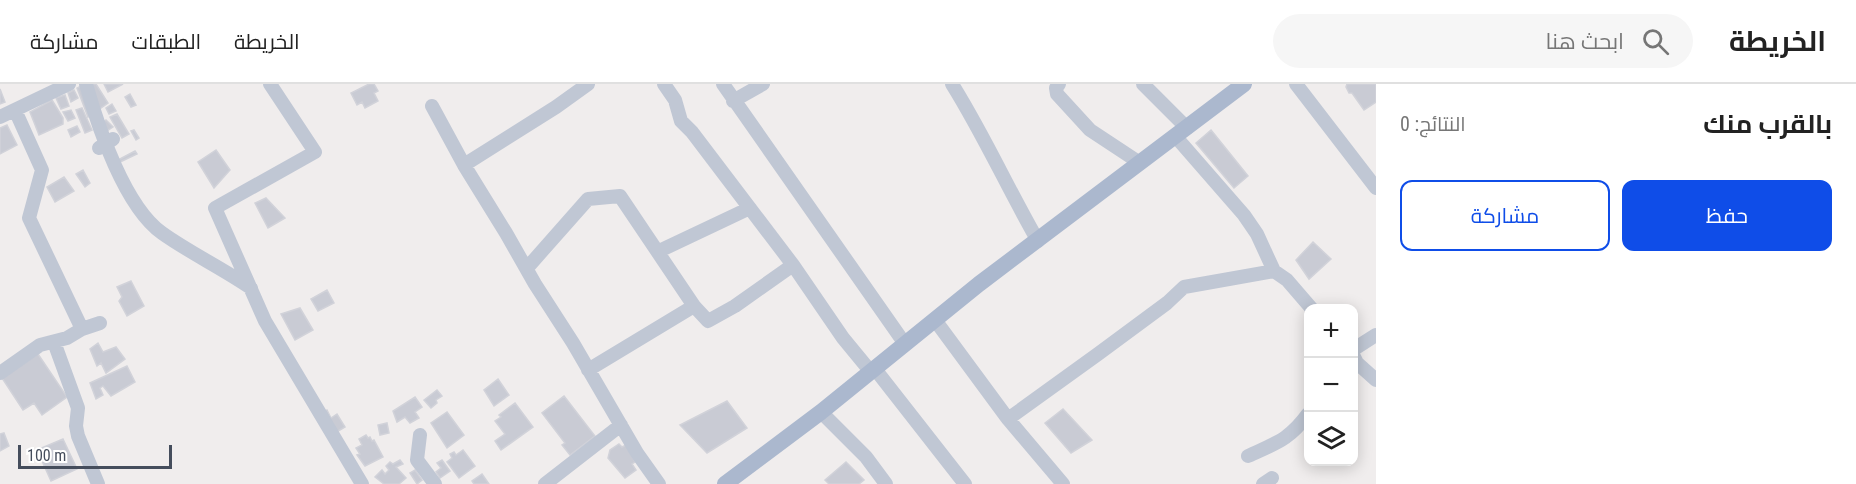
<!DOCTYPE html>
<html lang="ar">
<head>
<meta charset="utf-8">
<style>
  :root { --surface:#fff; --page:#f6f6f6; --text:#222; --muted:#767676; --line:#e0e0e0; --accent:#0f4de8 }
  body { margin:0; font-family:"Roboto Condensed",Cairo,sans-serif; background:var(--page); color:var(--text); direction:rtl }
  .controls { position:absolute; right:18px; bottom:18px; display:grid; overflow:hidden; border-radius:12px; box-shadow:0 3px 15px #0003 }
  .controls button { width:54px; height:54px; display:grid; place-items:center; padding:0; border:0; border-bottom:2px solid var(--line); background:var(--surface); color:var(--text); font:30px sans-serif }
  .scale { position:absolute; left:18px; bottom:15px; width:154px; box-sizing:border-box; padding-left:6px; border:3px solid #454d5c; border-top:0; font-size:16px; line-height:21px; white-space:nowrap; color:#454d5c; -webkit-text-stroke:4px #fff; paint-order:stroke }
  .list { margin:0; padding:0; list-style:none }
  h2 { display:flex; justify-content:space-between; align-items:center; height:78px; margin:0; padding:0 24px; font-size:26px }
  h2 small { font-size:20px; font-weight:400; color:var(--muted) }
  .actions { display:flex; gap:12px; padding:18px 24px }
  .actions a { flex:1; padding:14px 0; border:2px solid var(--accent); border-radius:12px; text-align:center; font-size:21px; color:var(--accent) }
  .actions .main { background:var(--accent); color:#fff }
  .icon { flex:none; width:33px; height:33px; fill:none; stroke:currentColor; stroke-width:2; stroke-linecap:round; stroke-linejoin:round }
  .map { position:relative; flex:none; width:1376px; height:400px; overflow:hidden; direction:ltr }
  header { display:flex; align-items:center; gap:36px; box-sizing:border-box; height:84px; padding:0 30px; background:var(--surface); border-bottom:2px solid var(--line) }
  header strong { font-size:28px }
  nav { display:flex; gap:33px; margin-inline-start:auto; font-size:21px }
  .search { width:420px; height:54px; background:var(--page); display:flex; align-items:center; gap:15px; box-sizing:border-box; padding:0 21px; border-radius:33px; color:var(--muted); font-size:22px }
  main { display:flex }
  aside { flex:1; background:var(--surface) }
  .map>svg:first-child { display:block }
  .building { fill:#c9cbd4; stroke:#d1d2d9; stroke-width:1.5 }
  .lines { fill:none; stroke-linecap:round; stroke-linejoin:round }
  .minor { stroke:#c0c7d4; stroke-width:14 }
  .major { stroke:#abb8ce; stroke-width:16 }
  .minor-bridge { stroke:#c0c7d4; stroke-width:14 }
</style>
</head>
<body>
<header>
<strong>الخريطة</strong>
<div class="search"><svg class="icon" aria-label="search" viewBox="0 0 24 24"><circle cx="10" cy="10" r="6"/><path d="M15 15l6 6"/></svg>ابحث هنا</div>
<nav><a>الخريطة</a><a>الطبقات</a><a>مشاركة</a></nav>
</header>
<main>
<aside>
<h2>بالقرب منك<small>النتائج: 0</small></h2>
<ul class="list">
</ul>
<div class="actions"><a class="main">حفظ</a><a>مشاركة</a></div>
</aside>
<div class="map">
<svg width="1376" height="400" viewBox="0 0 1376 400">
  <rect width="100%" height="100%" fill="#f0eded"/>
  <path class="building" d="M85,0H96L108,19L88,33L77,4Z
    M104,0H123L108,8Z
    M369,0H374L378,7L374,9L378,17L365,24L362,18L357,21L351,9Z
    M1347,0H1376V18L1364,26L1352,9H1349L1346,3Z
    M0,5L5,18L0,20Z
    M74,6L78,14L71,18L68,9Z
    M130,10L136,21L131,23L125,13Z
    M65,11L69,22L61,25L56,14Z
    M52,16L63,34V40L39,51L30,28Z
    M112,20L116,27L109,30L106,24Z
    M82,24L92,46L85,49L76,26Z
    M71,26L75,34L68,37L63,28Z
    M117,30L129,50L122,54L110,33Z
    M106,36L113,43L107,47L102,39Z
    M7,41L17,61L0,70V44Z
    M77,42L80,48L71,53L68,46Z
    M134,46L139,54L136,56L131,47Z
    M1211,46L1248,92L1234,104L1196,59Z
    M216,66L230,86L214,104L198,78Z
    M135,67L137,70L120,78L118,76Z
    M83,86L90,99L85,103L76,90Z
    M64,93L74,107L55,118L47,103Z
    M266,114L285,134L268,144L255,119Z
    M1313,158L1331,175L1309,195L1296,176Z
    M131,197L144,222L127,232L119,217L122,213L117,203Z
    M327,206L334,219L318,227L311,215Z
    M300,224L313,246L295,256L281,230Z
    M98,259L103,268L116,263L125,275L106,289L101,279L97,282L90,265Z
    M38,270L67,313L42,331L34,319L23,326L2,294Z
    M127,282L135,298L111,312L103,302L100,304L103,311L96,315L90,299Z
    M498,295L509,311L494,322L484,306Z
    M437,306L442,312L436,316L437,319L431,324L424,316Z
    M564,312L595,352L570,371L562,361L565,359L542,329Z
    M415,313L422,323L415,328L419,334L410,339L405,333L397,338L393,327Z
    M727,317L747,344L707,369L680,341Z
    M515,319L533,343L501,366L495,357L505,350L495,337L501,333L499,331Z
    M1063,325L1092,356L1071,369L1045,339Z
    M327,326L331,334L337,330L345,343L335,349L323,328Z
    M447,328L464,351L447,364L431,339Z
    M387,339L389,349L380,351L378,341Z
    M4,349L9,362L0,367V350Z
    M366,351L368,354L370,353L372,357L374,356L383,373L365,382L357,371L360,370L356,364L362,361L359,355Z
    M63,355L77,385L51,397L37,366Z
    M619,360L622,363L626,361L635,378L632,380L636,386L625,394L608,374L610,366Z
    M463,366L475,382L459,394L447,378L452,374L450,370L454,368L456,371Z
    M400,376L403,380L396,383L406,394L399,400H384L375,393L382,386L385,390L389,386L386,382L390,378L393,380Z
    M442,376L450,387L440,394L436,388L441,384L437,379Z
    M846,378L864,396L859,400H829L825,396Z
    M415,386L422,396L417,400L410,389Z
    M482,390L489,400H474L472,397Z"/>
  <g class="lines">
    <path class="minor" d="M86,0C98,43 125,123 162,149C190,169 222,184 251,204
      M270,0L315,68L215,124L265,237L362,400
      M664,0L675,16L681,37L692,48L793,181L843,254L871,288
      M723,0L905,260
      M952,0C984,51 1008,105 1038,157
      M1059,0L1056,4L1057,10L1090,46L1140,79
      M1143,0L1187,44
      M1296,0L1376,104
      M733,17L763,0
      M432,22L464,81L506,149L535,200L573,259L637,369L659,400
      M15,26L42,86L29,134L82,245
      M0,33L69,0
      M1176,53L1244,131L1257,150L1274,187L1287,196L1312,225
      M464,81L556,23L588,0
      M659,167L750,124
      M527,184L588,115L620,112L694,222L708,237L735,222L793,181
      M935,236L1008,335L1063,400
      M54,258L78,324L76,342L78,352L98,400
      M1354,265L1376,251
      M1354,273L1357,279L1376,296
      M875,285L965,400
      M588,286L694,222
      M0,289L40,261L67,254L82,245L100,239
      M821,328L866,373L886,400
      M1008,335L1098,270L1167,219L1184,203L1274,187
      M420,351L417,376L435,400
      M1248,372C1276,359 1289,356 1308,330
      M545,400L621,341
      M1263,400L1272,394"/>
    <path class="major" d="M725,400L821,328L979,200L1244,0"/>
    <path class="minor-bridge" d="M99,64L113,55"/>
  </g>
</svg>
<div class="controls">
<button>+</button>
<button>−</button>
<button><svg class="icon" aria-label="layers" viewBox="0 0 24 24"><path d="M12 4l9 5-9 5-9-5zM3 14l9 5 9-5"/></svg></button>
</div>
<div class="scale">100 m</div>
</div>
</main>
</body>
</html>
